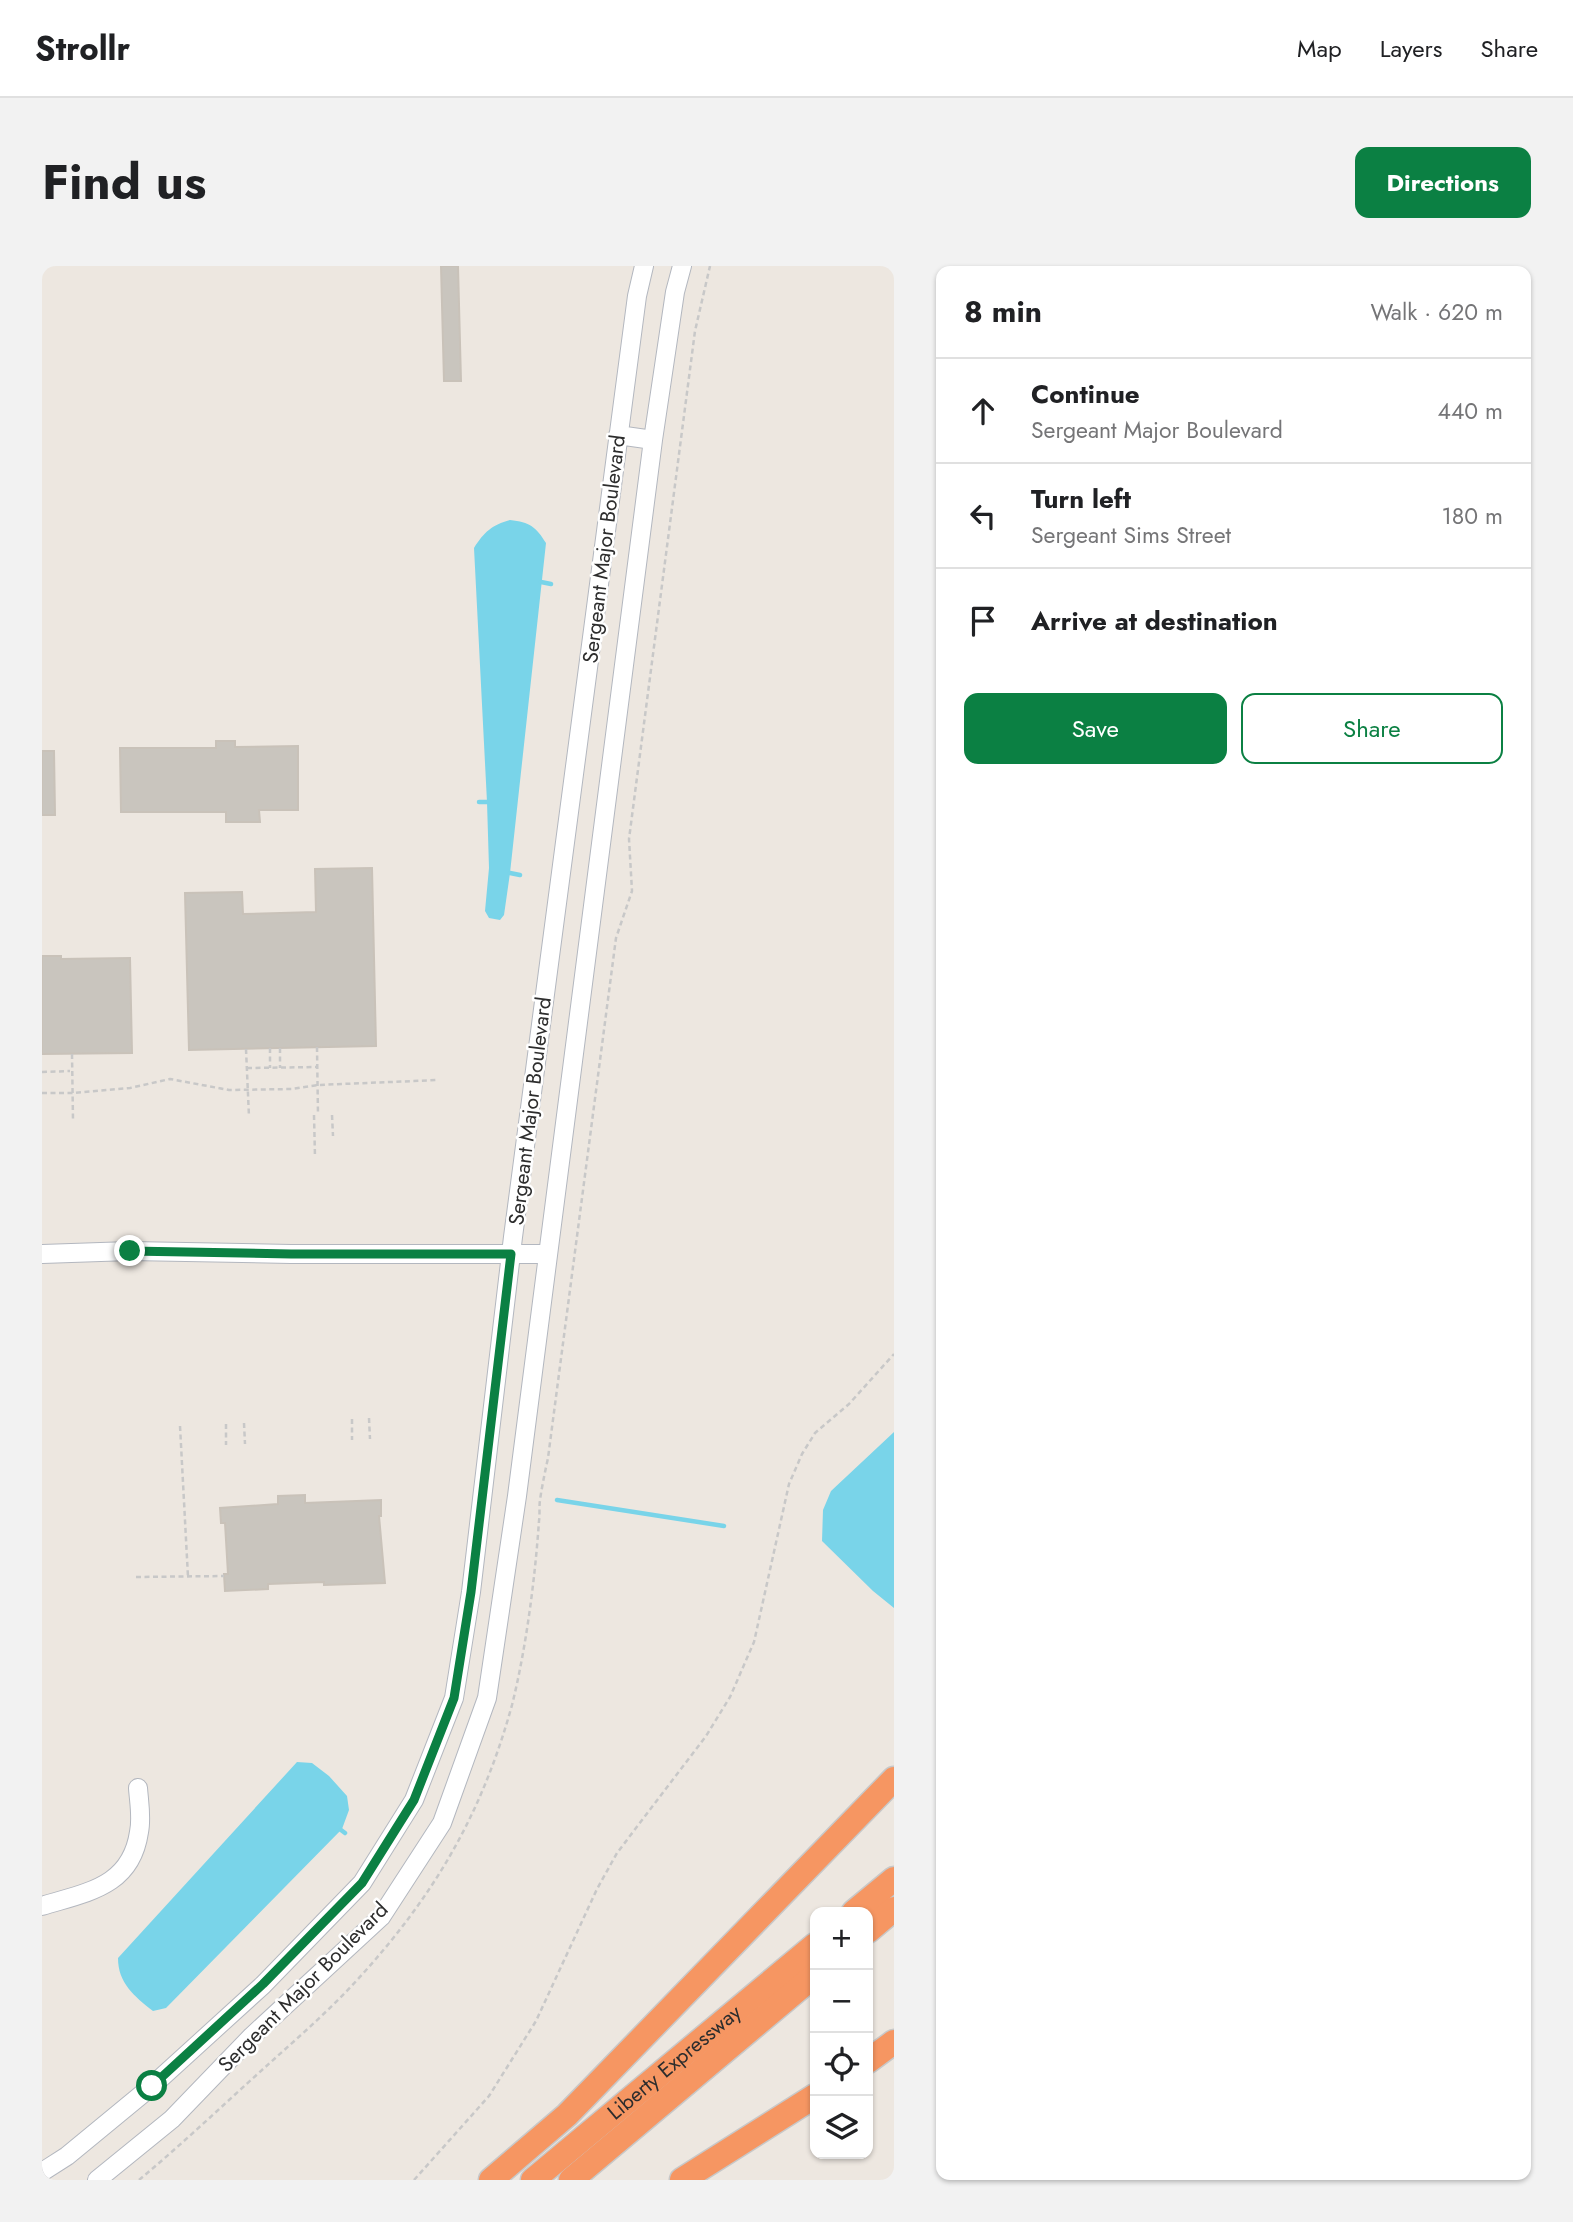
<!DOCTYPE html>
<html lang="en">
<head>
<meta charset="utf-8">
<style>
  :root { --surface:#fff; --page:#f2f2f2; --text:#202124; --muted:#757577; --line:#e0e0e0; --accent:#0b8043 }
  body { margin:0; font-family:Jost,sans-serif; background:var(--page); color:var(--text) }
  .controls { position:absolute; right:21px; bottom:21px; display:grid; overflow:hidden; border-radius:14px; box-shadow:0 2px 5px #0004 }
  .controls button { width:63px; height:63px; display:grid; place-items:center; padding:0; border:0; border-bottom:2px solid var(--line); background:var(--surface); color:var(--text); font:35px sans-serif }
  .stop { position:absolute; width:21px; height:21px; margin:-16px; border:5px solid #0b8043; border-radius:50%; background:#fff }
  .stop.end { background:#0b8043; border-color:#fff; box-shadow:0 2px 7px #0008 }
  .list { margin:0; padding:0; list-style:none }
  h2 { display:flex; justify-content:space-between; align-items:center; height:91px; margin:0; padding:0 28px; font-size:30px }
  h2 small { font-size:23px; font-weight:400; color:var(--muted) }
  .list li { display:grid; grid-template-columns:46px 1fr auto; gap:21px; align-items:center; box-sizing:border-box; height:105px; padding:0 28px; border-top:2px solid var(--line) }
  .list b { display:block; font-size:26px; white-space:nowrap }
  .list p { margin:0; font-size:23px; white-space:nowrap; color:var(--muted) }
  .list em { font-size:23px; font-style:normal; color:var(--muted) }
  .actions { display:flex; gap:14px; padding:21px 28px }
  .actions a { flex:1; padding:16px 0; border:2px solid var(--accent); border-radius:14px; text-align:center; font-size:24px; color:var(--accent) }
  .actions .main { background:var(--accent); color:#fff }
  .icon { flex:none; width:38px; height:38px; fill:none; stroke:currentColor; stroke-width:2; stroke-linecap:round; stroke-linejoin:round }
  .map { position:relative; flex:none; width:852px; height:1914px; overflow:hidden; border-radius:14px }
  header { display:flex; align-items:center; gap:42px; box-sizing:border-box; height:98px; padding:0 35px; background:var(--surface); border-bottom:2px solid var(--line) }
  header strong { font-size:33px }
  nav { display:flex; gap:38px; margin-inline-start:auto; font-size:24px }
  .intro { display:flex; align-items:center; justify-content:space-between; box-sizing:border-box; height:168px; padding:0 42px }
  h1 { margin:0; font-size:49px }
  .button { padding:18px 32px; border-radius:14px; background:var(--accent); color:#fff; font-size:24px; font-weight:700 }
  main { display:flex; gap:42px; padding:0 42px }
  aside { flex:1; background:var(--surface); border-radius:14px; box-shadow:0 2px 5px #0004 }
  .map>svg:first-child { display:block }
  .water { fill:#79d4e9 }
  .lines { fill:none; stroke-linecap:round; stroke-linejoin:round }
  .stream { stroke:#79d4e9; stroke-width:4.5 }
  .building { fill:#c9c5be; stroke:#c9c2b9; stroke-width:2 }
  .minor-casing { stroke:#b3b7bf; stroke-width:20 }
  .highway-casing { stroke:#c8c8c8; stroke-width:27 }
  .path { stroke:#c8c8c8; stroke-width:2.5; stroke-dasharray:5 3.5; stroke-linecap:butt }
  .minor { stroke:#fff; stroke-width:18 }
  .highway { stroke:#f69662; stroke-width:24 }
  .route { stroke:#0b8043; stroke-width:9 }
  .labels { text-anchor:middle; stroke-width:5; stroke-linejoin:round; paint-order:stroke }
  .street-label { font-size:21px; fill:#2d2d2d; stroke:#fff }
</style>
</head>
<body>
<header>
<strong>Strollr</strong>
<nav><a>Map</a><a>Layers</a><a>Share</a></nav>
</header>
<div class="intro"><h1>Find us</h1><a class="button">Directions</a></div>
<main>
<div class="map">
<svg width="852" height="1914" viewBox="0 0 852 1914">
  <rect width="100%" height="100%" fill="#ede7e0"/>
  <path class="water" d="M468,254C488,256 494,261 504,277L468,607L462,649L458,654L447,652L443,645L447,602L445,536L432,282C442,266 450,259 468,254Z
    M852,1166V1342L831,1325L780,1275L781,1244L789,1225Z
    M255,1496L270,1497L287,1510L305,1530L307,1544L300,1563L124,1742L111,1745C92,1730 76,1717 76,1692Z"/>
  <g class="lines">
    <path class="stream" d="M499,316L509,318
      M437,536H445
      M468,607L478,609
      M515,1234L682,1260
      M299,1564L303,1567"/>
  </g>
  <path class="building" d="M399,0H416L419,115H402Z
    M174,475H193V481L256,480V544H217L218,556H184V546H79L78,482H174Z
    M0,485H12L13,549H0Z
    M330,602L334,780L147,784L143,627L200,626L201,648L274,646L273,603Z
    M0,690H19V693L88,692L90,787L0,788Z
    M263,1229V1237L339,1234V1250H337L343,1317L282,1319V1316L226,1318V1323L183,1325L182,1308H186L183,1257H179L178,1242L236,1238V1230Z"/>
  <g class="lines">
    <defs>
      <path id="minor" d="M576,169L611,174
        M0,988L88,985L249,988H506
        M0,1640C45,1626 89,1621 97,1566C100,1552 97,1536 96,1522
        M0,1906L25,1890L110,1820L221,1719L320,1617L372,1534L412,1432L429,1326L471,971L595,30L602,0
        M55,1914L130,1853L210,1770L339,1651L400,1557L445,1432L475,1230L611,174L633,26L640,0"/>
      <g id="highway">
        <path d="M812,1646L852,1613"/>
        <path d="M826,1665L852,1643"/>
        <path d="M826,1795L852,1776"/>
        <path d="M449,1914L525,1849L852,1513"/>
        <path id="s1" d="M491,1914L773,1679"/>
        <path d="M529,1914L773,1709"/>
        <path d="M640,1914L773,1830"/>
      </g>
    </defs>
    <use href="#minor" class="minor-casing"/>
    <use href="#highway" class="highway-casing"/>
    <path class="path" d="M275,781L276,849
      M228,782V802
      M238,782V802
      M204,783L207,851
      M30,788L31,854
      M205,802L275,801
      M0,806L28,805
      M0,827H30L88,822L128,813L187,824L250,823L276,819L396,814
      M272,849L273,891
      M290,849L291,870
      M327,1152L328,1173
      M310,1153V1174
      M202,1157L203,1178
      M184,1158V1179
      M138,1160L146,1311
      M94,1311L182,1310
      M97,1914C139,1879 179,1841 220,1804C252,1775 286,1746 316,1713C392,1630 440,1548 470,1439C484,1383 493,1313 497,1255C498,1248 497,1241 498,1234C500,1220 503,1206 506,1192L574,672L590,625L587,573L653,65L668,0
      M372,1914L447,1830L494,1755L555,1623L575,1587L664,1470L688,1431L712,1376L747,1218L760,1188L773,1167L807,1138L852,1088"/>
    <use href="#minor" class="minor"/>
    <use href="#highway" class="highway"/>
  </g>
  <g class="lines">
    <path class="route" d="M88,985L249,988H469L429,1326L412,1432L372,1534L320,1617L221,1718L110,1820"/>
  </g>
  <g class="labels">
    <g class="street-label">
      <text transform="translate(562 283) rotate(-83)" y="7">Sergeant Major Boulevard</text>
      <text transform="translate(488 845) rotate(-83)" y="7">Sergeant Major Boulevard</text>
      <text transform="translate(261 1721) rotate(-45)" y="7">Sergeant Major Boulevard</text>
      <text dy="7" stroke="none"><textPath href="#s1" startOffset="184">Liberty Expressway</textPath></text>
    </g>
  </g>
</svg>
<div class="controls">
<button>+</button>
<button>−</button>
<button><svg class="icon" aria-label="locate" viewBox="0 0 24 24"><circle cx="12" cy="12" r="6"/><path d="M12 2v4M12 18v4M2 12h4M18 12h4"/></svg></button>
<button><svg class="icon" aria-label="layers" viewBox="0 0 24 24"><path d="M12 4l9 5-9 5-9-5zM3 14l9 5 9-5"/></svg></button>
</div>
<div class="stop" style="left:110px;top:1820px"></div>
<div class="stop end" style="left:88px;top:985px"></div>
</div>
<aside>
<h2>8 min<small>Walk · 620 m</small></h2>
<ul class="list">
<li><svg class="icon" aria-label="ahead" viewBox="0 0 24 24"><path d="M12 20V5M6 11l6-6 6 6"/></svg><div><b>Continue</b><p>Sergeant Major Boulevard</p></div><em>440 m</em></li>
<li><svg class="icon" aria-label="left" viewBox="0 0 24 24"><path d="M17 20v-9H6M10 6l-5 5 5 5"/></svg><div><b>Turn left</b><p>Sergeant Sims Street</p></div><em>180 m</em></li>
<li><svg class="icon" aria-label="arrive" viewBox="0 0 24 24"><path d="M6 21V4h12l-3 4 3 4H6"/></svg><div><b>Arrive at destination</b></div></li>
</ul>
<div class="actions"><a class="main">Save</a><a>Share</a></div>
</aside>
</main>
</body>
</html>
